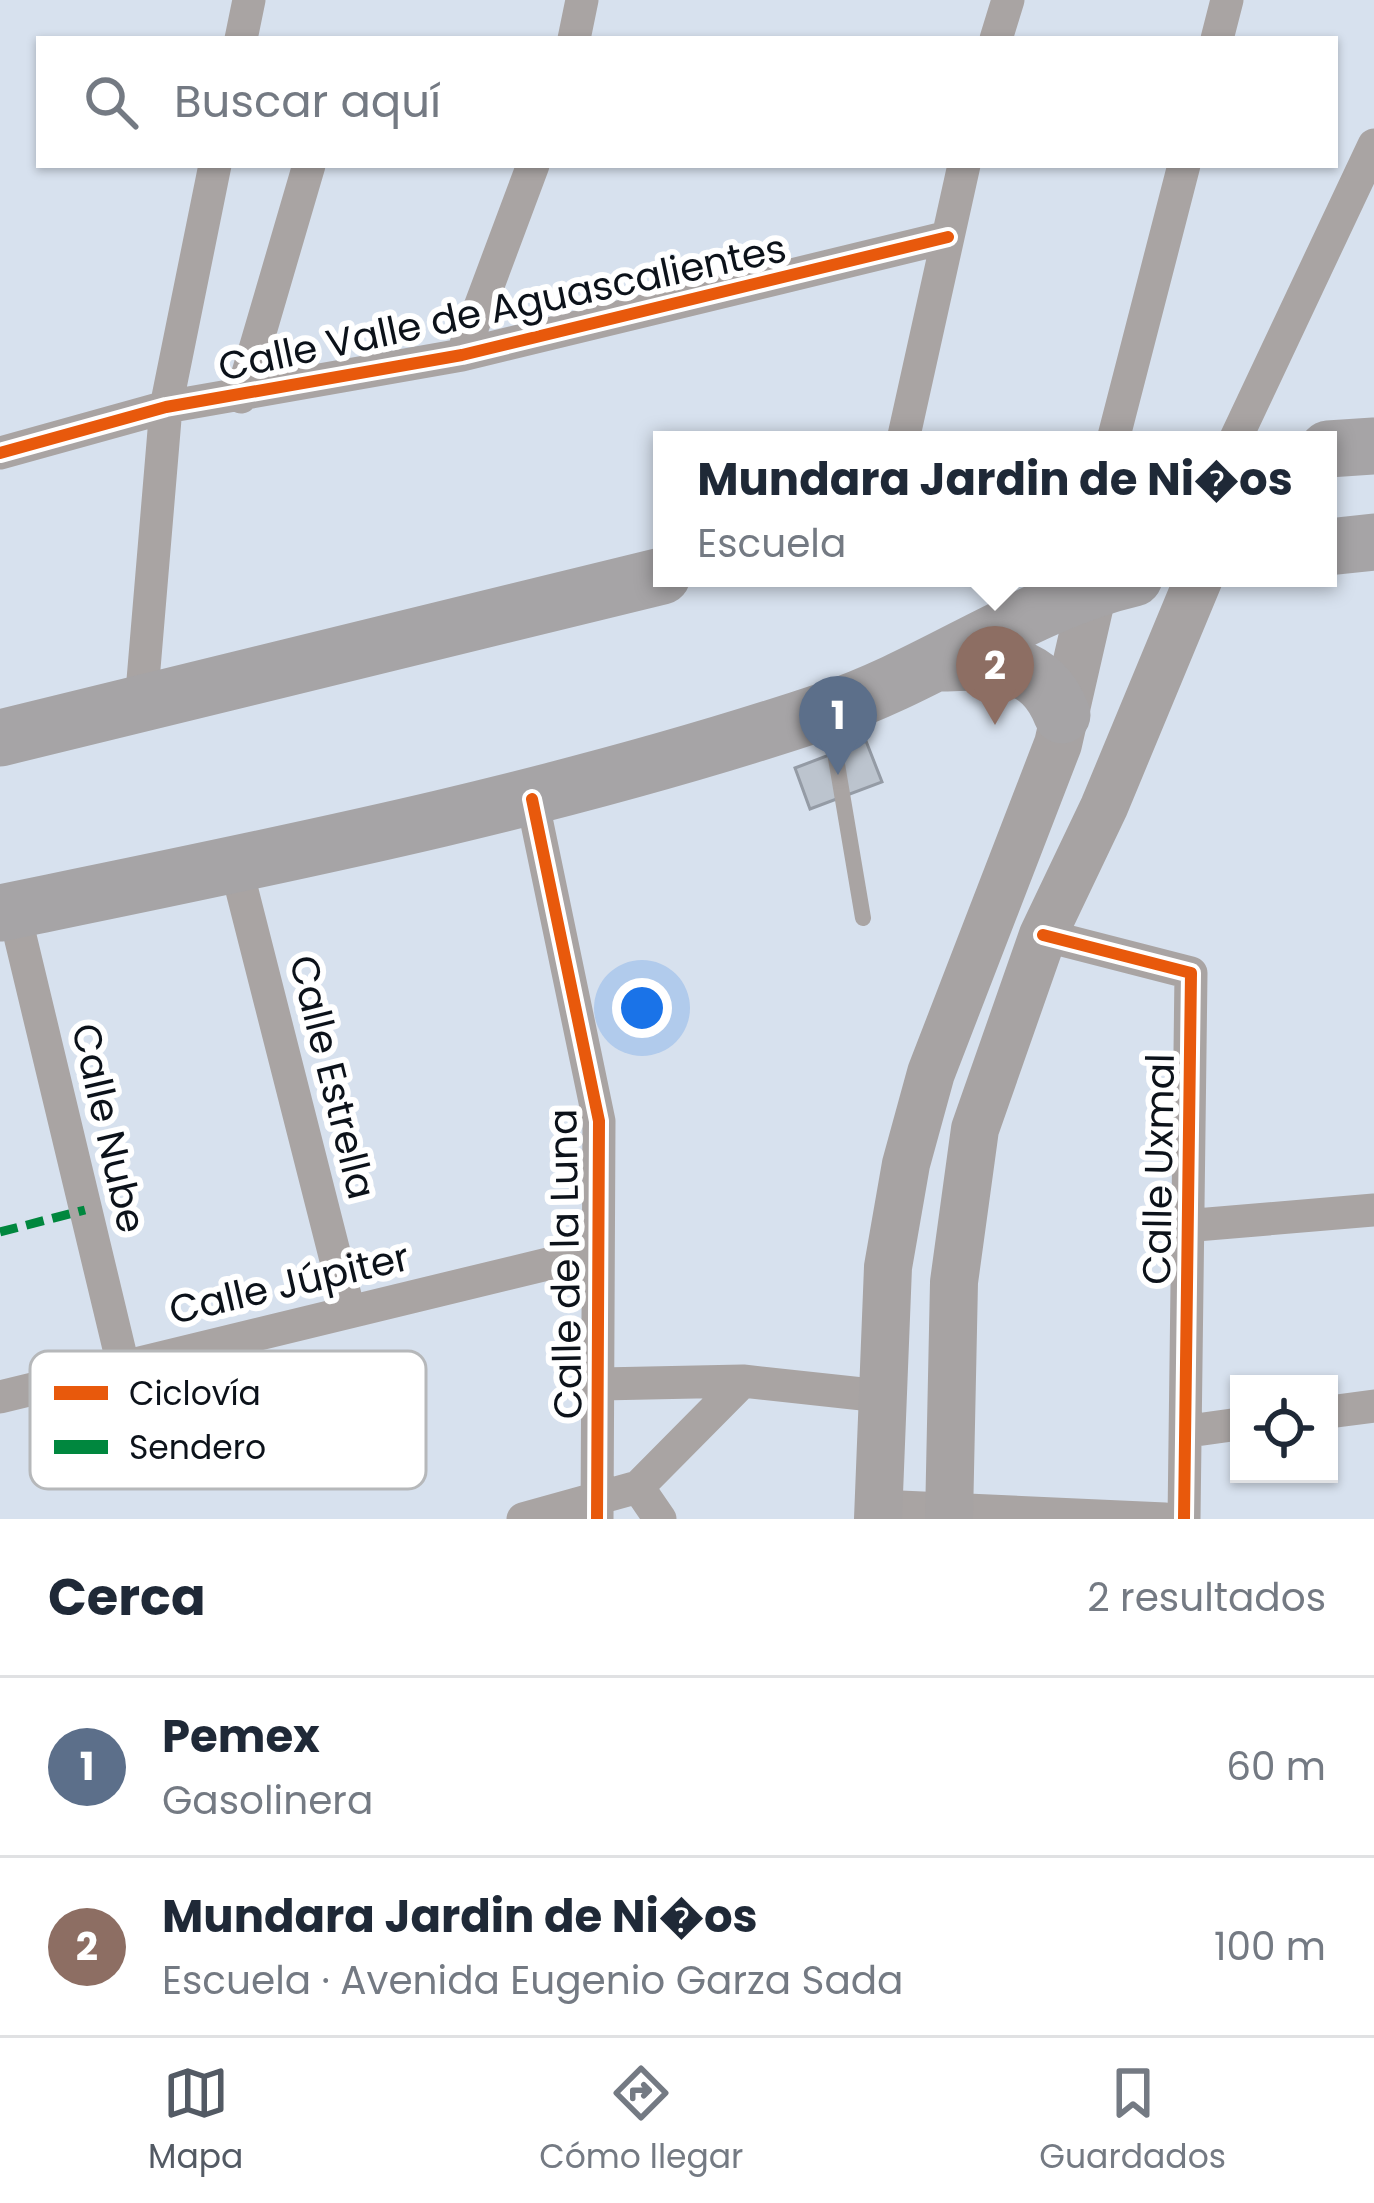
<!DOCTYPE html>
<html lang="es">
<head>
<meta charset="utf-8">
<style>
  :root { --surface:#fff; --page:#f6f6f7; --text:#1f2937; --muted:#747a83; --line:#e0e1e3; --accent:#535a64 }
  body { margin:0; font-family:Poppins,sans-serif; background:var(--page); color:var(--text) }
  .controls { position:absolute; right:36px; bottom:36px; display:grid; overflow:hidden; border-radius:0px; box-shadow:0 3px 9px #0004 }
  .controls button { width:108px; height:108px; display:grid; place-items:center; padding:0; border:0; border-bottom:3px solid var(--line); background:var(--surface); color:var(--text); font:60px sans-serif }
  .you { position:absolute; left:642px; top:1008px; width:42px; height:42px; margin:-30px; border:9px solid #fff; border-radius:50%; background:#1a73e8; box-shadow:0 0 0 18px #1a73e833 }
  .badge { display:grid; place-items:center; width:78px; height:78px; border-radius:50%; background:var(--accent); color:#fff; font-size:39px; font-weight:700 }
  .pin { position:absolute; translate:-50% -99px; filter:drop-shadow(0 3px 6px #0008) }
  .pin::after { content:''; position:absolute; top:63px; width:42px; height:36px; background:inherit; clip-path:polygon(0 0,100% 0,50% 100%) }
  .popup { position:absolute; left:653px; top:431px; width:684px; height:156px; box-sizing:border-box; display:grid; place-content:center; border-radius:0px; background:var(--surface); filter:drop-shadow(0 3px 9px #0005); font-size:39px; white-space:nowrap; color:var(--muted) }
  .popup b { font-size:45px; color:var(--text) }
  .popup::after { content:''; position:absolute; left:50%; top:100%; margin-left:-24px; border:24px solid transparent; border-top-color:var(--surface) }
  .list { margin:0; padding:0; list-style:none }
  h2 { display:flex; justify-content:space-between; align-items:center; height:156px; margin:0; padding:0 48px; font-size:51px }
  h2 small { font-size:39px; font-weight:400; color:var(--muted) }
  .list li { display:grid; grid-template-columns:78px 1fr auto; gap:36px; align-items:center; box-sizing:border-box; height:180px; padding:0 48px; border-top:3px solid var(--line) }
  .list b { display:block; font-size:45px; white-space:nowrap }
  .list p { margin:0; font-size:39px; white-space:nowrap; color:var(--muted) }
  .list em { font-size:39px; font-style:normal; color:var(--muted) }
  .icon { flex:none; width:66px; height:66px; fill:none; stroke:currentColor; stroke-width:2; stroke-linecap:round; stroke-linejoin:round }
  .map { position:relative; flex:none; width:1374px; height:1519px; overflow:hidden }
  .search { position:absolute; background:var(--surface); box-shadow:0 3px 9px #0004; left:36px; right:36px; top:36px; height:132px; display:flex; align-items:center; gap:30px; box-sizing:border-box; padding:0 42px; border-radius:0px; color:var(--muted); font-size:45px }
  .sheet { height:516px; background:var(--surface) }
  nav { display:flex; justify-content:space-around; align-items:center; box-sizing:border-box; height:168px; border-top:3px solid var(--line); background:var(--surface); font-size:33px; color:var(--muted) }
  nav a { display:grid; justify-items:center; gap:6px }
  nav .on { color:var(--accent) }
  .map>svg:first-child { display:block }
  .building { fill:#bcc4ce; stroke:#949ba5; stroke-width:3 }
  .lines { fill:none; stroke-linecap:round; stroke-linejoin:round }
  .service { stroke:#a9a4a3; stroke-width:16 }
  .minor { stroke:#a9a4a3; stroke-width:33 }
  .secondary { stroke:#a7a3a3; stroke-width:48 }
  .trunk { stroke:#a6a4a6; stroke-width:57 }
  .quiet { stroke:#00873e; stroke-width:9; stroke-dasharray:18 9; stroke-linecap:butt }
  .cycleway-casing { stroke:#fff; stroke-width:20 }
  .cycleway { stroke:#e8590c; stroke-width:12 }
  .labels { text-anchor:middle; stroke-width:12; stroke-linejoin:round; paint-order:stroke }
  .street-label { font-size:39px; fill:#0c121a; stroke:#fff }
  .key { fill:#fff; stroke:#b6b8ba; stroke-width:3 }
  .key-label { font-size:33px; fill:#0c121a }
</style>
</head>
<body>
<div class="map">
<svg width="1374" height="1519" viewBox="0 0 1374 1519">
  <rect width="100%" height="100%" fill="#d7e1ee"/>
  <path class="building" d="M866,741L882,782L810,809L795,768Z"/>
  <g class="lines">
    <path class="service" d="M829,717L863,918"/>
    <path class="minor" d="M241,39L249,0
      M574,39L582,0
      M996,39L1008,0
      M1217,39L1227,0
      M462,355L533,165
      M241,397L309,165
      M903,440L964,165
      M1113,440L1184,165
      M1235,440L1374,145
      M0,453L166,407L462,355L948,237
      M141,704L166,407L215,165
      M532,799L599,1121L597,1519
      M235,863L349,1311
      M14,911L123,1365
      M1043,935L1191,973L1184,1519
      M1184,1226L1374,1210
      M601,1384L743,1381L881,1396
      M0,1397L597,1252
      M1329,1412L1374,1406
      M1189,1431L1239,1424
      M638,1487L660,1519
      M878,1506L1165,1519
      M523,1519L638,1487L743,1381"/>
    <path class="secondary" d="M878,1519L888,1267L906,1164L931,1073L1058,744L1096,578
      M949,1519L954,1282L975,1129L1043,935L1104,807L1199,578"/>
    <path class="trunk" d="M1328,449L1374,446
      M1328,547L1374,542
      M946,663C998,660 1041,661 1062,715
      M0,738L662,576
      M0,913C277,856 556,801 825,711C931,676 1026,603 1134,578"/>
    <path class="quiet" d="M0,1232L85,1210"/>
    <defs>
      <path id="cycleway" d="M0,453L166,407L462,355L948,237
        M532,799L599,1121L597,1519
        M1043,935L1191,973L1184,1519"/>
    </defs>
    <use href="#cycleway" class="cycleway-casing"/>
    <use href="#cycleway" class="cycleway"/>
  </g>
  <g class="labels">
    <g class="street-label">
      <text transform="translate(502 307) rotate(-12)" y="14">Calle Valle de Aguascalientes</text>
      <text transform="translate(333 1077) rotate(76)" y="14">Calle Estrella</text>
      <text transform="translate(109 1128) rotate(77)" y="14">Calle Nube</text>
      <text transform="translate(1158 1169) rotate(-89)" y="14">Calle Uxmal</text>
      <text transform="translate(565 1264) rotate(-91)" y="14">Calle de la Luna</text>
      <text transform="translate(289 1283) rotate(-13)" y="14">Calle Júpiter</text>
    </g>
  </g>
  <rect x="30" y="1351" width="396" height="138" rx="18" class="key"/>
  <rect x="54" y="1386" width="54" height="14" fill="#e8590c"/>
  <rect x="54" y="1440" width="54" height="14" fill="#00873e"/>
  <g class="key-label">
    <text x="129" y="1405">Ciclovía</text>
    <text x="129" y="1459">Sendero</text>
  </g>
</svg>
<div class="controls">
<button><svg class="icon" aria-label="locate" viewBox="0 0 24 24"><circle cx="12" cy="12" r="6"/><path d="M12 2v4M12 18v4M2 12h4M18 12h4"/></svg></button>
</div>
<div class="you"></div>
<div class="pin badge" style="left:838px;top:775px;background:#5c6f8a">1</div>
<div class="pin badge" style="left:995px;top:725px;background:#8d6e63">2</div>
<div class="popup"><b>Mundara Jardin de Ni�os</b>Escuela</div>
<div class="search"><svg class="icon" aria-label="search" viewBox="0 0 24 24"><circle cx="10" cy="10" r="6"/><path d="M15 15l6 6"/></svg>Buscar aquí</div>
</div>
<section class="sheet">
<h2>Cerca<small>2 resultados</small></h2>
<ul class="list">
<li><span class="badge" style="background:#5c6f8a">1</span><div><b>Pemex</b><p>Gasolinera</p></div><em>60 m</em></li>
<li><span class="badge" style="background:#8d6e63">2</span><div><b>Mundara Jardin de Ni�os</b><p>Escuela · Avenida Eugenio Garza Sada</p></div><em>100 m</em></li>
</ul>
</section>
<nav>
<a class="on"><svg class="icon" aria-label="map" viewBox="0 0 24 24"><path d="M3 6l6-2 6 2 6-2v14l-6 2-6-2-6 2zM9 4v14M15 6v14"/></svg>Mapa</a>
<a><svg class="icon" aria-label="directions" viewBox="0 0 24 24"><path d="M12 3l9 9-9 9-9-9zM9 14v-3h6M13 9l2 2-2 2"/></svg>Cómo llegar</a>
<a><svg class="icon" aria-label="saved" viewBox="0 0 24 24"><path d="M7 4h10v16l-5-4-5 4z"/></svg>Guardados</a>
</nav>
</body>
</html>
